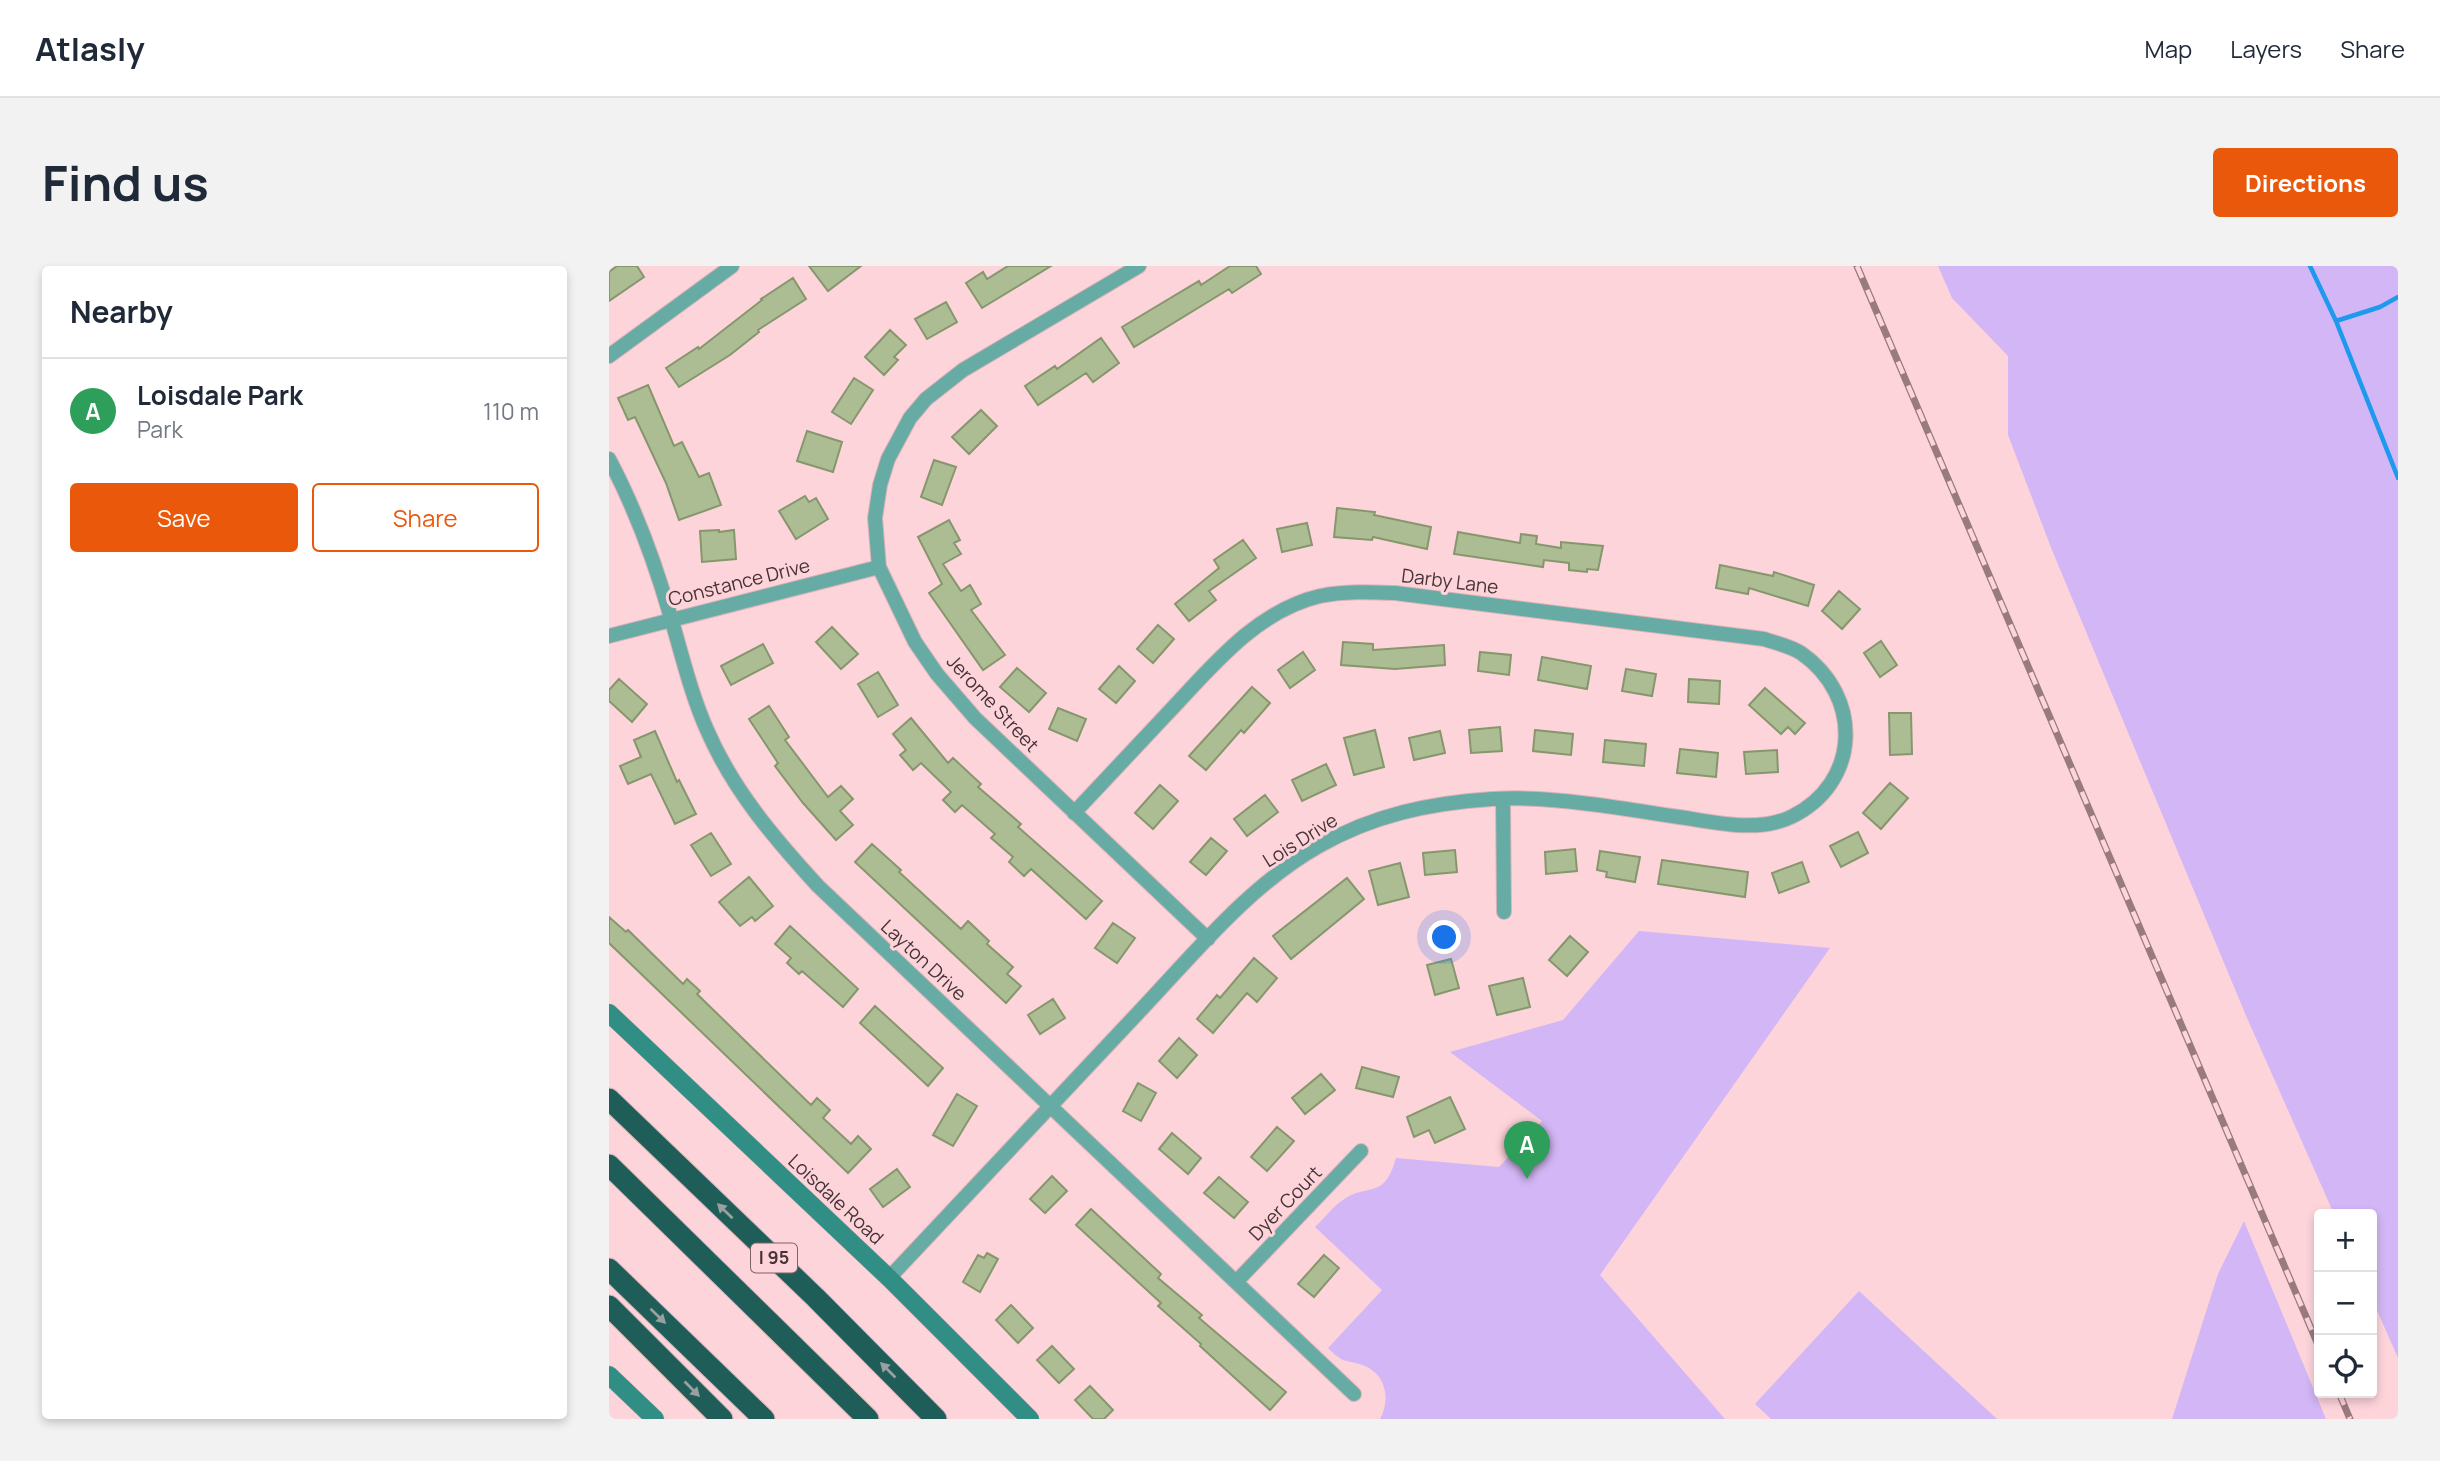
<!DOCTYPE html>
<html lang="en">
<head>
<meta charset="utf-8">
<style>
  :root { --surface:#fff; --page:#f2f2f3; --text:#1f2937; --muted:#747a83; --line:#e0e1e3; --accent:#ea580c }
  body { margin:0; font-family:Manrope,sans-serif; background:var(--page); color:var(--text) }
  .controls { position:absolute; right:21px; bottom:21px; display:grid; overflow:hidden; border-radius:7px; box-shadow:0 4px 10px #0003 }
  .controls button { width:63px; height:63px; display:grid; place-items:center; padding:0; border:0; border-bottom:2px solid var(--line); background:var(--surface); color:var(--text); font:35px sans-serif }
  .you { position:absolute; left:836px; top:672px; width:24px; height:24px; margin:-18px; border:5px solid #fff; border-radius:50%; background:#1a73e8; box-shadow:0 0 0 10px #1a73e833 }
  .badge { display:grid; place-items:center; width:46px; height:46px; border-radius:50%; background:var(--accent); color:#fff; font-size:23px; font-weight:700 }
  .pin { position:absolute; translate:-50% -58px; filter:drop-shadow(0 2px 4px #0008) }
  .pin::after { content:''; position:absolute; top:37px; width:24px; height:21px; background:inherit; clip-path:polygon(0 0,100% 0,50% 100%) }
  .list { margin:0; padding:0; list-style:none }
  h2 { display:flex; justify-content:space-between; align-items:center; height:91px; margin:0; padding:0 28px; font-size:30px }
  h2 small { font-size:23px; font-weight:400; color:var(--muted) }
  .list li { display:grid; grid-template-columns:46px 1fr auto; gap:21px; align-items:center; box-sizing:border-box; height:105px; padding:0 28px; border-top:2px solid var(--line) }
  .list b { display:block; font-size:26px; white-space:nowrap }
  .list p { margin:0; font-size:23px; white-space:nowrap; color:var(--muted) }
  .list em { font-size:23px; font-style:normal; color:var(--muted) }
  .actions { display:flex; gap:14px; padding:21px 28px }
  .actions a { flex:1; padding:16px 0; border:2px solid var(--accent); border-radius:7px; text-align:center; font-size:24px; color:var(--accent) }
  .actions .main { background:var(--accent); color:#fff }
  .icon { flex:none; width:38px; height:38px; fill:none; stroke:currentColor; stroke-width:2; stroke-linecap:round; stroke-linejoin:round }
  .map { position:relative; flex:none; width:1789px; height:1153px; overflow:hidden; border-radius:7px }
  header { display:flex; align-items:center; gap:42px; box-sizing:border-box; height:98px; padding:0 35px; background:var(--surface); border-bottom:2px solid var(--line) }
  header strong { font-size:33px }
  nav { display:flex; gap:38px; margin-inline-start:auto; font-size:24px }
  .intro { display:flex; align-items:center; justify-content:space-between; box-sizing:border-box; height:168px; padding:0 42px }
  h1 { margin:0; font-size:49px }
  .button { padding:18px 32px; border-radius:7px; background:var(--accent); color:#fff; font-size:24px; font-weight:700 }
  main { display:flex; gap:42px; padding:0 42px }
  aside { flex:1; background:var(--surface); border-radius:7px; box-shadow:0 4px 10px #0003 }
  .map>svg:first-child { display:block }
  .green { fill:#d3b6f5 }
  .lines { fill:none; stroke-linecap:round; stroke-linejoin:round }
  .stream { stroke:#1d9aee; stroke-width:4.5 }
  .building { fill:#acbd93; stroke:#86966d; stroke-width:2 }
  .minor-casing { stroke:#d9b4ba; stroke-width:16 }
  .secondary-casing { stroke:#d9b4ba; stroke-width:19 }
  .motorway-casing { stroke:#d9b4ba; stroke-width:23 }
  .minor { stroke:#67aca4; stroke-width:14 }
  .secondary { stroke:#318e84; stroke-width:18 }
  .motorway { stroke:#1f5e58; stroke-width:21 }
  .rail-casing { stroke:#987a7f; stroke-width:7 }
  .rail { stroke:#fed4db; stroke-width:4.5; stroke-dasharray:13; stroke-linecap:butt }
  .oneway { fill:#9a9fa0 }
  .labels { text-anchor:middle; stroke-width:6; stroke-linejoin:round; paint-order:stroke }
  .shield { fill:#fed4db; stroke:#7e6368; stroke-width:2 }
  .shield-label { font-size:18px; font-weight:bold; fill:#473337 }
  .street-label { font-size:19px; fill:#473337; stroke:#fed4db }
</style>
</head>
<body>
<header>
<strong>Atlasly</strong>
<nav><a>Map</a><a>Layers</a><a>Share</a></nav>
</header>
<div class="intro"><h1>Find us</h1><a class="button">Directions</a></div>
<main>
<aside>
<h2>Nearby<small></small></h2>
<ul class="list">
<li><span class="badge" style="background:#2e9e5b">A</span><div><b>Loisdale Park</b><p>Park</p></div><em>110 m</em></li>
</ul>
<div class="actions"><a class="main">Save</a><a>Share</a></div>
</aside>
<div class="map">
<svg width="1789" height="1153" viewBox="0 0 1789 1153">
  <rect width="100%" height="100%" fill="#fed4db"/>
  <path class="green" d="M1329,0H1789V1092L1763,1033V948H1725L1638,752L1443,284L1399,169V90L1343,32Z
    M1030,665L1221,682L991,1009L1116,1153H771C782,1133 777,1107 753,1099C746,1096 738,1096 732,1093C727,1090 723,1086 719,1082L773,1024L706,961C715,953 723,941 734,934C759,916 775,935 787,892L890,901L933,855L841,786L954,754Z
    M1635,955L1717,1153H1563L1609,1008Z
    M1250,1025L1388,1153H1162L1146,1138Z"/>
  <g class="lines">
    <path class="stream" d="M1701,0L1727,55L1789,212
      M1727,55L1771,41L1789,31"/>
  </g>
  <path class="building" d="M8,0H28L35,11L0,35V6Z
    M200,0H252L219,25Z
    M399,0H442L373,42L357,17L374,6L378,13Z
    M621,0H647L652,8L623,27L620,23L525,81L513,61L590,15L592,19Z
    M184,12L197,33L149,64L150,66L121,89L70,121L57,102L89,81L90,83L153,34L152,33Z
    M337,36L348,56L318,73L306,53Z
    M281,64L297,79L285,91L289,94L275,109L256,91Z
    M492,72L510,97L484,116L477,107L429,139L416,120L446,100L448,103Z
    M245,112L264,124L242,158L223,146Z
    M39,119L65,180L73,176L90,211L100,207L112,239L70,254L57,217L26,151L19,154L9,132Z
    M372,144L388,160L360,188L343,171Z
    M198,165L233,176L224,206L188,195Z
    M325,194L347,201L333,239L312,231Z
    M196,230L200,236L207,232L219,253L187,273L170,245Z
    M728,242L766,246L765,249L822,261L818,283L764,271L763,274L725,271Z
    M340,254L351,274L345,277L352,288L334,298L352,325L361,319L372,338L362,344L396,389L374,404L320,327L333,318L309,271Z
    M698,257L703,279L673,286L668,263Z
    M110,264V266L125,264L127,293L93,296L91,265Z
    M849,266L911,277L912,268L928,270L927,278L952,282V276L994,280L989,304L978,303V306L960,304V297L935,294L934,301L845,288Z
    M634,274L647,292L600,325L607,334L580,355L566,338L610,302L605,294Z
    M1111,299L1164,310L1165,306L1205,319L1199,340L1140,322L1139,328L1107,322Z
    M1230,325L1251,343L1233,363L1213,345Z
    M549,359L565,373L544,397L528,383Z
    M223,361L249,388L232,403L207,376Z
    M1272,375L1288,399L1271,411L1255,387Z
    M734,376L764,378V384L835,379L836,399L786,403L732,399Z
    M154,378L164,397L122,419L112,400Z
    M694,386L706,404L681,422L669,404Z
    M871,386L902,389L900,409L869,405Z
    M933,391L982,400L978,423L929,414Z
    M510,400L526,415L507,437L490,423Z
    M408,402L437,427L420,446L391,421Z
    M1017,403L1047,408L1043,430L1013,425Z
    M269,406L289,439L269,451L249,418Z
    M10,413L38,438L23,456L0,435V424Z
    M1080,413L1111,415L1110,438L1079,436Z
    M643,421L661,437L635,467L632,464L597,504L580,490Z
    M1156,422L1196,457L1186,468L1179,461L1172,468L1140,439Z
    M160,440L180,471L176,474L219,531L232,520L244,533L231,545L244,559L227,574L194,537L166,500L169,497L140,453Z
    M449,442L477,453L468,475L440,463Z
    M1280,447H1302L1303,488L1281,489Z
    M302,452L339,497L344,492L372,518L369,521L412,558L409,561L493,635L477,653L422,603L415,610L400,596L404,591L382,572L386,568L353,539L346,546L334,534L342,526L312,497L304,504L291,489L297,484L284,468Z
    M891,461L893,485L862,487L860,464Z
    M766,464L775,501L745,509L735,472Z
    M926,464L964,468L962,489L924,485Z
    M46,465L68,516L70,514L87,548L66,558L42,508L19,518L11,500L32,491L25,474Z
    M831,465L836,487L805,494L800,472Z
    M996,474L1037,478L1035,500L994,496Z
    M1071,483L1109,487L1107,511L1068,507Z
    M1168,484L1169,506L1137,508L1135,486Z
    M717,498L727,519L693,535L683,514Z
    M1281,517L1299,532L1272,563L1254,547Z
    M551,519L569,535L544,563L526,547Z
    M656,529L669,546L638,570L625,553Z
    M1249,566L1259,587L1232,601L1221,580Z
    M102,567L122,598L102,610L82,579Z
    M602,572L618,585L597,609L581,596Z
    M263,578L292,604L290,606L352,663L359,655L380,675L378,678L404,701L398,708L412,720L397,737L246,596Z
    M966,583L968,605L937,608L936,586Z
    M846,584L848,606L816,609L814,587Z
    M991,585L1031,591L1026,616L997,611L998,606L988,604Z
    M1053,594L1139,606L1136,631L1049,618Z
    M1193,596L1200,616L1170,627L1163,607Z
    M791,597L800,631L769,639L760,605Z
    M140,611L164,640L146,655L143,651L131,660L110,636Z
    M738,612L755,633L682,693L664,670Z
    M0,651L17,666L19,664L74,718L78,713L91,725L88,728L202,839L208,832L221,844L214,852L242,878L249,870L262,883L239,907L0,677Z
    M504,657L526,672L508,697L486,682Z
    M181,660L249,723L234,741L193,705L190,708L178,697L182,692L166,678Z
    M961,670L979,686L958,710L940,694Z
    M645,692L668,712L648,736L638,727L604,767L588,753L608,729L611,732Z
    M842,693L850,722L826,729L818,699Z
    M914,712L921,741L888,749L880,720Z
    M444,733L456,752L431,768L419,749Z
    M266,740L334,802L319,820L251,757Z
    M570,772L588,789L568,812L550,795Z
    M753,801L790,811L784,831L747,822Z
    M712,808L726,824L696,848L683,832Z
    M529,817L547,827L532,855L514,845Z
    M348,828L368,840L344,880L324,869Z
    M841,831L856,863L826,877L820,864L805,871L798,851Z
    M668,861L685,875L658,905L642,891Z
    M563,867L592,892L579,908L550,883Z
    M288,903L301,921L274,941L261,923Z
    M443,910L458,925L436,947L421,933Z
    M610,911L639,936L625,952L595,927Z
    M482,943L552,1008L549,1012L593,1049L590,1052L677,1126L661,1144L591,1080L592,1078L549,1040L552,1037L467,959Z
    M378,987L389,993L371,1026L354,1016L369,989L375,992Z
    M715,989L730,1002L705,1031L689,1018Z
    M402,1039L424,1062L409,1077L387,1054Z
    M443,1080L465,1103L450,1117L428,1094Z
    M481,1120L504,1144L495,1153H484L466,1134Z"/>
  <g class="lines">
    <defs>
      <path id="minor" d="M530,0L354,104L317,133L301,152L279,193L271,219L266,252L270,301L306,376L328,408L366,452L599,673
        M0,90L123,0
        M0,193C27,244 46,296 62,352C73,389 82,428 98,464C124,524 165,572 209,620L745,1128
        M0,370L270,301
        M894,533L895,646
        M280,1012C363,924 446,836 528,748C584,689 639,620 710,580C764,549 821,537 883,533C903,532 924,532 943,534C986,537 1028,545 1070,551C1106,556 1148,567 1182,551C1252,517 1254,430 1192,387C1181,380 1167,377 1155,373L786,327C760,326 736,325 711,330C646,345 601,403 557,449C526,482 496,514 465,547
        M628,1015L752,885"/>
      <path id="secondary" d="M0,747L280,1012L421,1153
        M0,1109L46,1153"/>
      <path id="motorway" d="M0,833L207,1032L327,1153
        M0,899L259,1153
        M0,1003L155,1153
        M0,1040L113,1153"/>
    </defs>
    <use href="#minor" class="minor-casing"/>
    <use href="#secondary" class="secondary-casing"/>
    <use href="#motorway" class="motorway-casing"/>
    <use href="#minor" class="minor"/>
    <use href="#secondary" class="secondary"/>
    <use href="#motorway" class="motorway"/>
    <defs>
      <path id="rail" d="M1248,0L1710,1081
        M1730,1127L1741,1153"/>
    </defs>
    <use href="#rail" class="rail-casing"/>
    <use href="#rail" class="rail"/>
  </g>
  <defs><path id="oneway-solid" d="M-6-.8H1V-3.2L6.5 0L1 3.2V.8H-6Z" transform="scale(1.75)"/></defs>
  <g class="oneway">
    <use href="#oneway-solid" transform="translate(116 945) rotate(-136)"/>
    <use href="#oneway-solid" transform="translate(49 1050) rotate(44)"/>
    <use href="#oneway-solid" transform="translate(279 1104) rotate(-135)"/>
    <use href="#oneway-solid" transform="translate(83 1123) rotate(45)"/>
  </g>
  <g class="labels">
    <rect class="shield" x="142" y="977.5" width="46" height="29" rx="5"/>
    <g class="shield-label">
      <text x="165" y="998">I 95</text>
    </g>
    <g class="street-label">
      <text transform="translate(841 315) rotate(7)" y="7">Darby Lane</text>
      <text transform="translate(130 316) rotate(-14)" y="7">Constance Drive</text>
      <text transform="translate(384 437) rotate(47)" y="7">Jerome Street</text>
      <text transform="translate(691 574) rotate(-32)" y="7">Lois Drive</text>
      <text transform="translate(315 694) rotate(43)" y="7">Layton Drive</text>
      <text transform="translate(227 933) rotate(43)" y="7">Loisdale Road</text>
      <text transform="translate(676 937) rotate(-46)" y="7">Dyer Court</text>
    </g>
  </g>
</svg>
<div class="controls">
<button>+</button>
<button>−</button>
<button><svg class="icon" aria-label="locate" viewBox="0 0 24 24"><circle cx="12" cy="12" r="6"/><path d="M12 2v4M12 18v4M2 12h4M18 12h4"/></svg></button>
</div>
<div class="you"></div>
<div class="pin badge" style="left:918px;top:913px;background:#2e9e5b">A</div>
</div>
</main>
</body>
</html>
